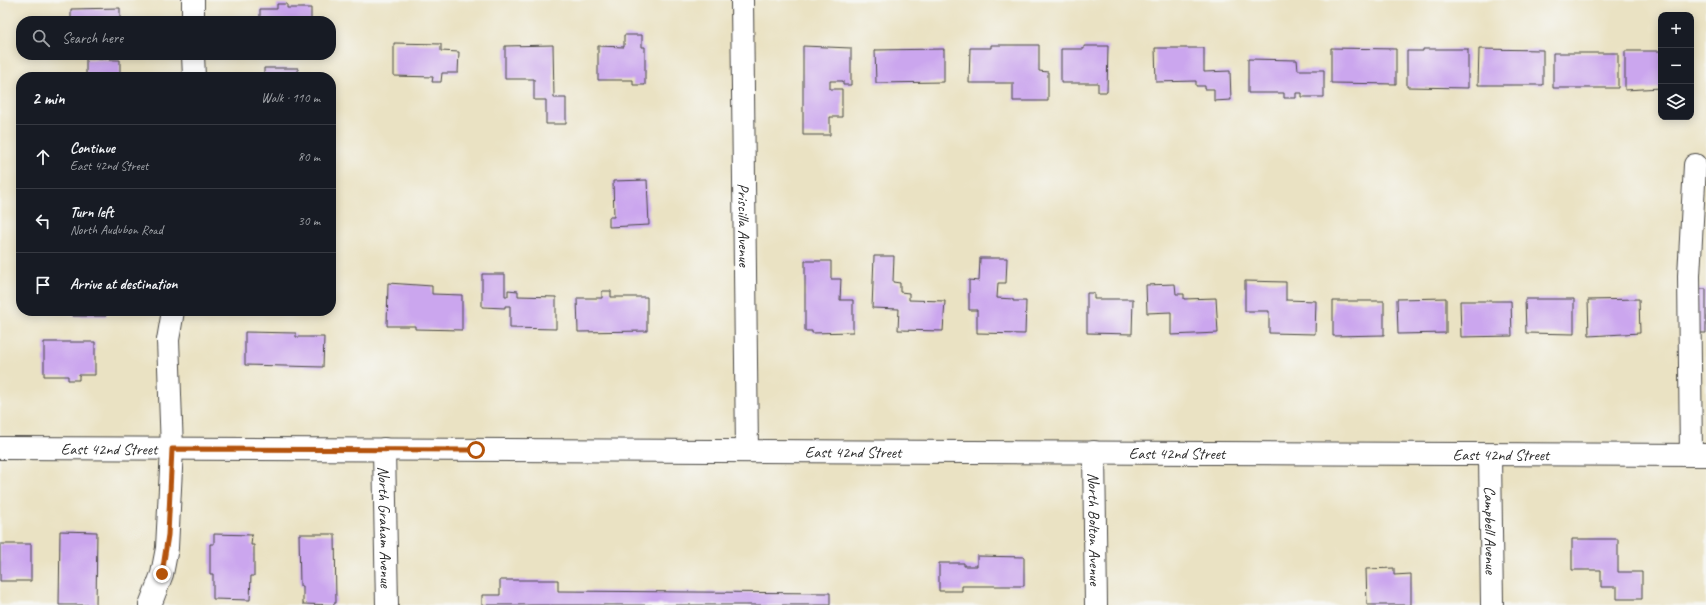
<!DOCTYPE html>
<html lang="en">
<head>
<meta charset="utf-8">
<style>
  :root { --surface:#171b24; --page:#242831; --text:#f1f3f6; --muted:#9ea1a6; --line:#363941 }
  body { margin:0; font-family:Caveat,sans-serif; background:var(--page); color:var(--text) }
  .controls { position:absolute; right:12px; top:12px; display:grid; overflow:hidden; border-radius:8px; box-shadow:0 2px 10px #0003 }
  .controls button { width:36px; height:36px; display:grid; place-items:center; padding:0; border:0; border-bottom:1px solid var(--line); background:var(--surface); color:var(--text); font:20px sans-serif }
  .stop { position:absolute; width:12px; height:12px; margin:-9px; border:3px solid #b45309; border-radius:50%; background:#fff }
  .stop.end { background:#b45309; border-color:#fff; box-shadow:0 1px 4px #0008 }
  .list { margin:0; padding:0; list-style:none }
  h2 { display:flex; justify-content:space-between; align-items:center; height:52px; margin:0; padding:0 16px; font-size:17px }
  h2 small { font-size:13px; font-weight:400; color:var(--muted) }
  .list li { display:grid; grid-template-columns:26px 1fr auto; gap:12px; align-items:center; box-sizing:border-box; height:64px; padding:0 16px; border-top:1px solid var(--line) }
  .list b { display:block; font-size:15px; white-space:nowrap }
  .list p { margin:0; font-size:13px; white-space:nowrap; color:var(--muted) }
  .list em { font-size:13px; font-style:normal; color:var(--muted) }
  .icon { flex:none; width:22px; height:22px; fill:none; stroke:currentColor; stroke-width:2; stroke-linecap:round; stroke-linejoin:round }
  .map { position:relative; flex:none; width:1706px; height:605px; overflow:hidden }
  .search { position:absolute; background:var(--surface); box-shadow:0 2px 10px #0003; left:16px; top:16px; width:320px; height:44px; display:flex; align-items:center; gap:10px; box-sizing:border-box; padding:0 14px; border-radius:16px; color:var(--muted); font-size:15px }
  .panel { position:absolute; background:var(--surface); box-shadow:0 2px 10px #0003; left:16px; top:72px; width:320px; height:244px; border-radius:16px }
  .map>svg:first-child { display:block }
  .building { fill:#cba6ee }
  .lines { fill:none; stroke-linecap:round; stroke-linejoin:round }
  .minor-casing { stroke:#484642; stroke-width:24 }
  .minor { stroke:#fff; stroke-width:22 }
  .route { stroke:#b45309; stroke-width:5 }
  .labels { text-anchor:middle; stroke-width:3; stroke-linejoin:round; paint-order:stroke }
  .street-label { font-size:16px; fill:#2b2b2b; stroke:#f6f6f2 }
</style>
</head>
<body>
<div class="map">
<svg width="1706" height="605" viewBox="0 0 1706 605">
  <rect width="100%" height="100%" fill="#f6f6f2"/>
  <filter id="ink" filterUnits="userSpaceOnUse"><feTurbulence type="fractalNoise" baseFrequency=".025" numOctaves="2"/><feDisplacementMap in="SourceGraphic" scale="8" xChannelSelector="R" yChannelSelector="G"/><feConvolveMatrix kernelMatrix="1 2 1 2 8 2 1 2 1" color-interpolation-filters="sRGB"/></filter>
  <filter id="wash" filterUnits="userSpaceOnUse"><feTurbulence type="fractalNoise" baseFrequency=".012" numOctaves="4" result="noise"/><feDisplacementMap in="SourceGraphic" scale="16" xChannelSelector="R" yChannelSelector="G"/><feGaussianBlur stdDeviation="0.9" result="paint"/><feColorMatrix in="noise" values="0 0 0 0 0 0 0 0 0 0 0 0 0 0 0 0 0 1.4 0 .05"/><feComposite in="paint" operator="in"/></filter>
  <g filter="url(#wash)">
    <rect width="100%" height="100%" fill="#eae2c3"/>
    <g id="blocks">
      <path class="building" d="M277,4H287V8H311V21H260V9H277Z
        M120,8V21H71V9Z
        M29,19H60V21H29Z
        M624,35H642V47H645V85H633V80H598V46L624,47Z
        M394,43L441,44V51L459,52L458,73H442L441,82H432L433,77L394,76Z
        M553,45L554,98H566V124H546V100H534V79H505V46Z
        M991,45H1039V71L1048,72V101H1013V83H969L970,48H991Z
        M803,46L851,48V85H843V81H830V89H842V117H830V135H803Z
        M1084,46H1108L1107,92H1098V83H1061V49H1084Z
        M1155,48H1204V72L1230,71L1231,100L1214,101V89H1205V86H1196V81L1156,82Z
        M1331,48L1396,49V84L1331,83Z
        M944,49V82L876,83L875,50Z
        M1423,49H1468V88L1407,87V51H1423Z
        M1479,49L1543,50V85H1478Z
        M1625,51H1661V88L1625,90Z
        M1553,53H1618V88H1553Z
        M86,59L120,60V77H86Z
        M1248,59L1297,60L1298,70H1324V97H1302V93H1296V98H1284V93H1248Z
        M264,68H298V77H264Z
        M647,180L649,225L609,227V217H614L613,181Z
        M874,256H894L893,282L900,283V292L909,293V300L945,301L943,331L898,330L899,309L872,308Z
        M980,258H1007L1006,283H998L997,298L1013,299V301H1026L1025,334L977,333V310H969V280L979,281Z
        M805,261H831V279H841L840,300H853V332L812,333V331H805Z
        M482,274H505V296H508V290L518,291V296L556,297V329L510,328V306H505V308L482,307Z
        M1245,281L1286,282V300L1316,301L1315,334L1269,333V311H1245Z
        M388,283L432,286V294L462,295V330L415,329V326H387Z
        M1175,284L1176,294H1184V299L1216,298L1218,333L1171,335V312L1147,313L1146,285Z
        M1695,289H1706V333H1696Z
        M602,291H611V297H647V331L578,332L577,298H602Z
        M1087,293H1094V299H1133L1132,334L1087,333Z
        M1446,298V333L1398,334L1397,299Z
        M1525,299H1574V334L1526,333Z
        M1639,299L1640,333L1589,336L1588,300Z
        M1333,301H1384V335L1333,336Z
        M1460,301H1511L1512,336L1461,337Z
        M73,311H106V316H73Z
        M245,332L296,333V337H324L323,367L245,365Z
        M44,342H95V375H79V380H68V376H44Z
        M60,531L97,532L96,605H59Z
        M214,534L252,535L251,545H254V576H251L250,600L213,599V574H210V544H214Z
        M299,534H335L336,603H334V605L303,604V586H300Z
        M1572,539H1618V572H1642V599H1617V587H1601V570H1572Z
        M0,544H31V581H0Z
        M977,556L1024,557V586H962V591H939V563H964V566H977Z
        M1394,568V575L1411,574V605H1367L1366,569Z
        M500,580H558V591L830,593V605H482V595H500Z"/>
    </g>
  </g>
  <g filter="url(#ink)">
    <use href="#blocks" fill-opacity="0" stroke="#484642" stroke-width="1"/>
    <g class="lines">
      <defs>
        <g id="minor">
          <path d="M193,0V21"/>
          <path id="s1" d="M742,0L747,451"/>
          <path d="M193,55L194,77"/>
          <path id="s2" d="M0,448L1706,455"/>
          <path id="s3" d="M384,449L387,605"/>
          <path id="s4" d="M1094,452L1096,605"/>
          <path id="s5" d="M1490,455L1492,605"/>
          <path d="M1691,455L1689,276L1695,165"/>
          <path d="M150,605L162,574L167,548L172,449L168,340L173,311"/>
        </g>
      </defs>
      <use href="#minor" class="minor-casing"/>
      <use href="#minor" class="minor"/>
    </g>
  </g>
  <g class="lines" filter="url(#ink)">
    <path class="route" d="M162,574L168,535L172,449L476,450"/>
  </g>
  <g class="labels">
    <g class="street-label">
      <text dy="6" stroke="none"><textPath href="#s1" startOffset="225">Priscilla Avenue</textPath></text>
      <text dy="6" stroke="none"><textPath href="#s2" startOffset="109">East 42nd Street</textPath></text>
      <text dy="6" stroke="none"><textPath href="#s2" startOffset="853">East 42nd Street</textPath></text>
      <text dy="6" stroke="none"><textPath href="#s2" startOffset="1177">East 42nd Street</textPath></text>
      <text dy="6" stroke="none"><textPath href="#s2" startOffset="1501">East 42nd Street</textPath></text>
      <text dy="6" stroke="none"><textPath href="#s3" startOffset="78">North Graham Avenue</textPath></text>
      <text dy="6" stroke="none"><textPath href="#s4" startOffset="77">North Bolton Avenue</textPath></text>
      <text dy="6" stroke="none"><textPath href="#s5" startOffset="75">Campbell Avenue</textPath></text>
    </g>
  </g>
</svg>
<div class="controls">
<button>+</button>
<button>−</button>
<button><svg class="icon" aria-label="layers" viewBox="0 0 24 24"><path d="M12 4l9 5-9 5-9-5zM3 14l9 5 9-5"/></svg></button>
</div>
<div class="stop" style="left:476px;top:450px"></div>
<div class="stop end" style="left:162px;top:574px"></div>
<div class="search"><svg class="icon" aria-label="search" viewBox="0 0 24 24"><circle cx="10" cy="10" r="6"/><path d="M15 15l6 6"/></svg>Search here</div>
<section class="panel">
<h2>2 min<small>Walk · 110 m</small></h2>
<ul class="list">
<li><svg class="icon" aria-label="ahead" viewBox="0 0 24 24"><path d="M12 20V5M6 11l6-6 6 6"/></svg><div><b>Continue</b><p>East 42nd Street</p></div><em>80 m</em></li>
<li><svg class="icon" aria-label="left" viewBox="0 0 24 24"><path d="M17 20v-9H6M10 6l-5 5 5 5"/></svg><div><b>Turn left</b><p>North Audubon Road</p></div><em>30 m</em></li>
<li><svg class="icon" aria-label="arrive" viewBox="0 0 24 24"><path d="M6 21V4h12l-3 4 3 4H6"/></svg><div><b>Arrive at destination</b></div></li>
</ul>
</section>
</div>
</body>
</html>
